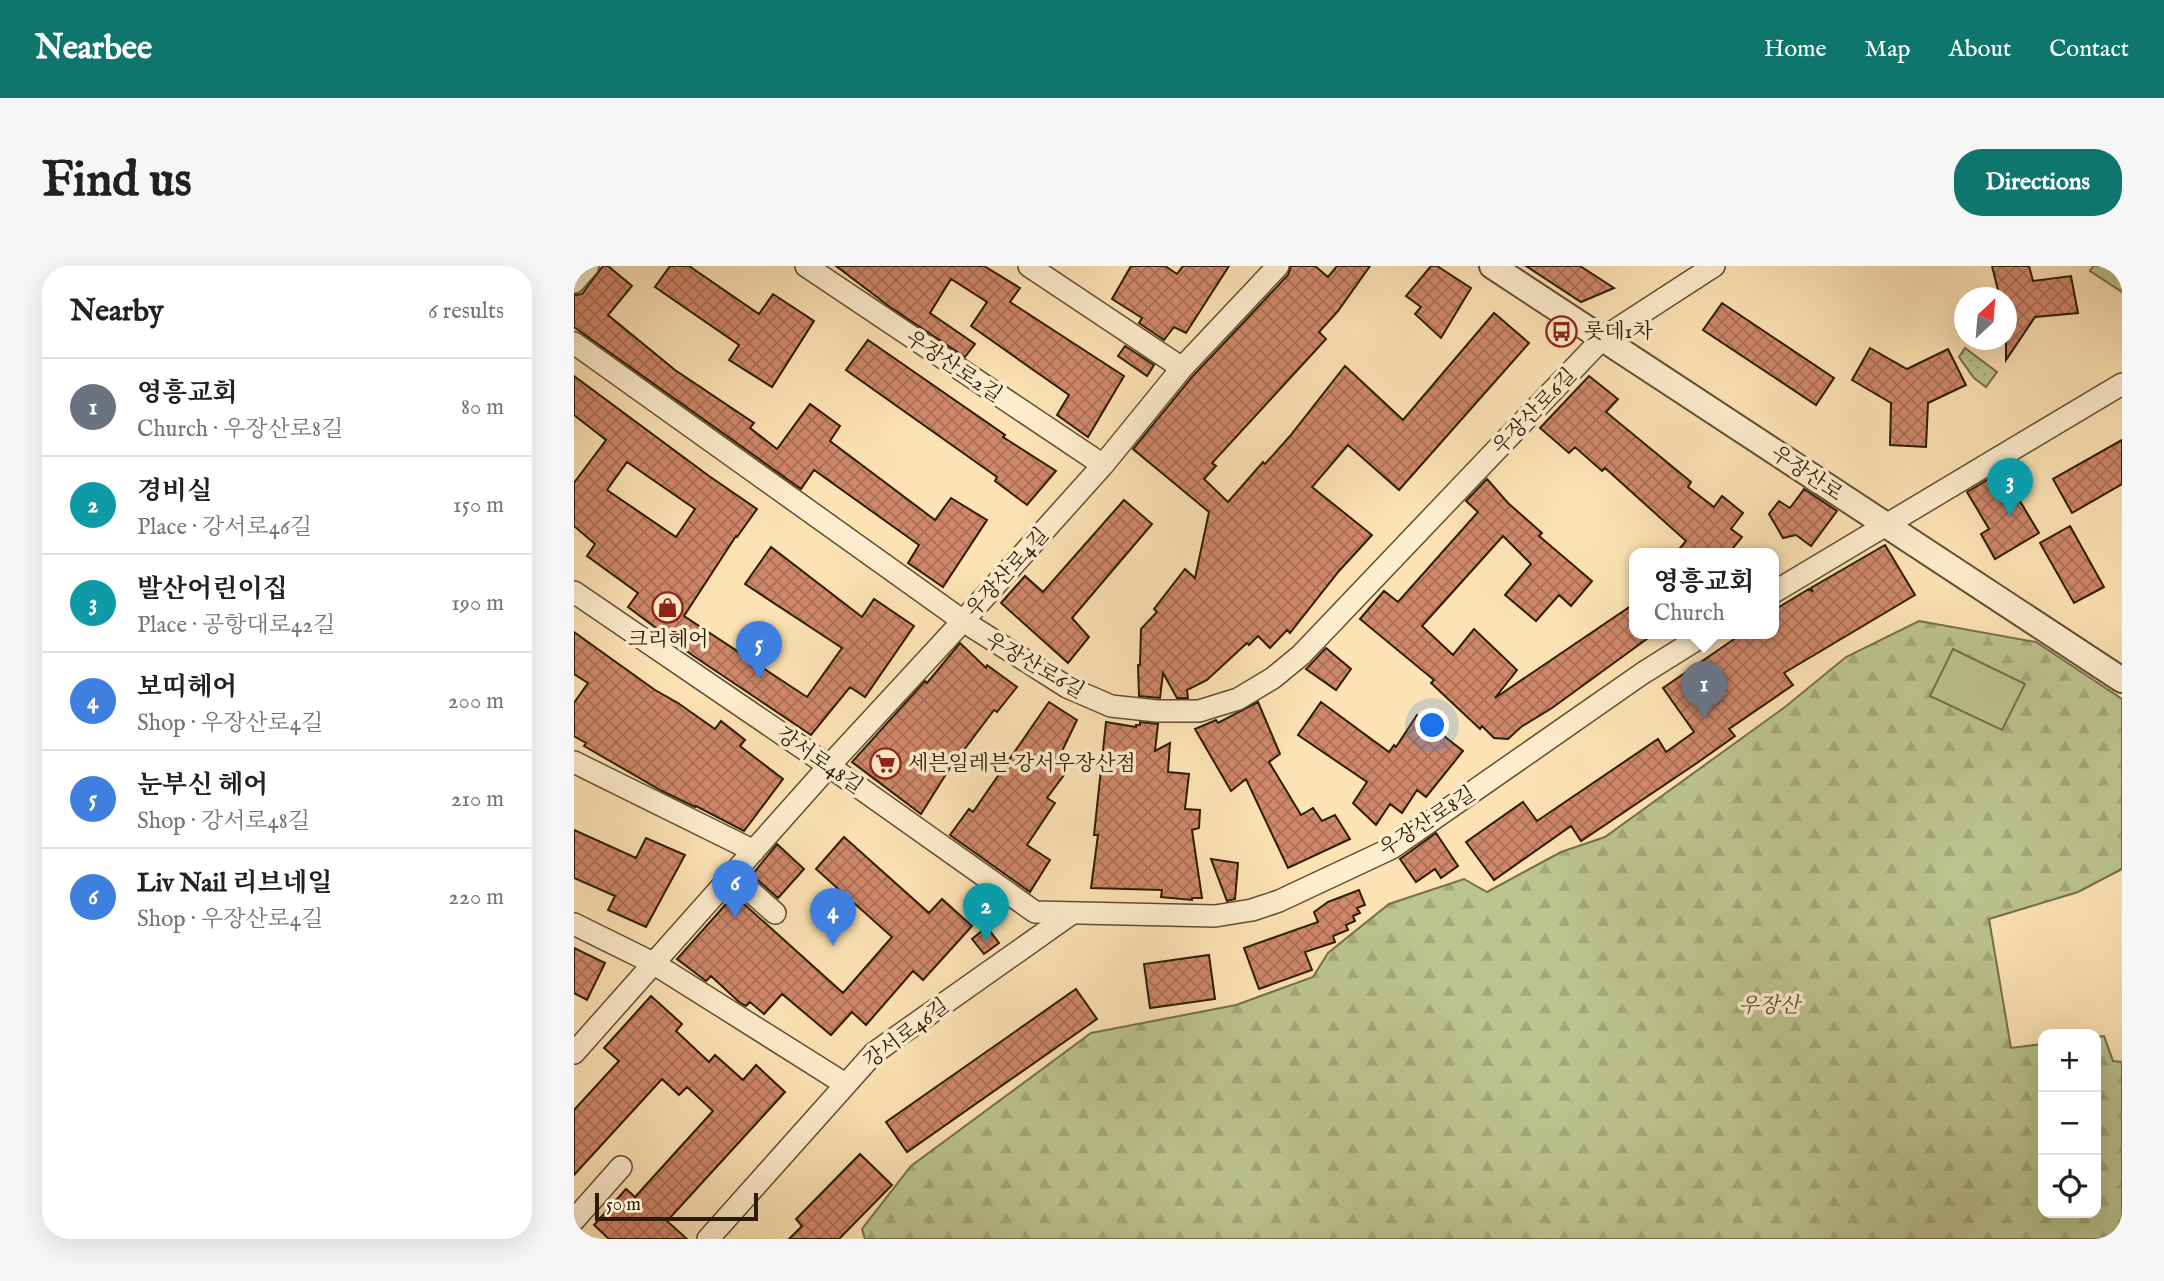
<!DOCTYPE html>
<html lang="en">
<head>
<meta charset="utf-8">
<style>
  :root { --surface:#fff; --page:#f6f6f6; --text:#202124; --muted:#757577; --line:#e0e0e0; --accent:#0f766e }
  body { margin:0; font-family:"IM FELL English","Noto Serif KR",serif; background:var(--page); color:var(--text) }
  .controls { position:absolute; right:21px; bottom:21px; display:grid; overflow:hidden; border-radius:14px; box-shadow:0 7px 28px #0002 }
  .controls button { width:63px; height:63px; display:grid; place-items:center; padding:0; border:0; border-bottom:2px solid var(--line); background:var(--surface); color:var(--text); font:35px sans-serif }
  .compass { position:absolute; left:1380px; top:21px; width:63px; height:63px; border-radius:50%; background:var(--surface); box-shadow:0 7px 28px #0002; rotate:26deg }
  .scale { position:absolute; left:21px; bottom:18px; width:163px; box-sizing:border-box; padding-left:7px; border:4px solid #2d1c05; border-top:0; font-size:19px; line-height:24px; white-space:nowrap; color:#2d1c05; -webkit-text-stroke:5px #feedce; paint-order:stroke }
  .you { position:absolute; left:859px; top:460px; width:24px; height:24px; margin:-18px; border:5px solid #fff; border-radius:50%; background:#1a73e8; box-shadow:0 0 0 10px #1a73e833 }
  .badge { display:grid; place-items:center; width:46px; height:46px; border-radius:50%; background:var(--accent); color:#fff; font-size:23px; font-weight:700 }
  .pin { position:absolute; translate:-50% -58px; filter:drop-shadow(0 2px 4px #0008) }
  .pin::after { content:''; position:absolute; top:37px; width:24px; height:21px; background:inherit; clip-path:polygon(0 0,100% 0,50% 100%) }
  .popup { position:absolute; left:1055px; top:282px; width:150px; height:91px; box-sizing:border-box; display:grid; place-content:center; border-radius:14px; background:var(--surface); filter:drop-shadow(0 2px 5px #0005); font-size:23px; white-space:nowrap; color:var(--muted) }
  .popup b { font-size:26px; color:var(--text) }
  .popup::after { content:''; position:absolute; left:50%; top:100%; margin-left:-14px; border:14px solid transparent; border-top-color:var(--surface) }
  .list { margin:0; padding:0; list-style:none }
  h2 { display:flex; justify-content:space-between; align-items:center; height:91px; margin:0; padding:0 28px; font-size:30px }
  h2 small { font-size:23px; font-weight:400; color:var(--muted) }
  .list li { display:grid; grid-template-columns:46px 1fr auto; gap:21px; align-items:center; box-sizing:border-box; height:98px; padding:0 28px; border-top:2px solid var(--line) }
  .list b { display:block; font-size:26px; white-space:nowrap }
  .list p { margin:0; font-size:23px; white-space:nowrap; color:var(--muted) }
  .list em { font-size:23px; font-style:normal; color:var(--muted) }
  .icon { flex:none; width:38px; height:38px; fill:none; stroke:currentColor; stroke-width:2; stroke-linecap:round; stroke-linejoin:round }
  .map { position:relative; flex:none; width:1548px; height:973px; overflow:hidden; border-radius:28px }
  header { display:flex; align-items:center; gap:42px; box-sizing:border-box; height:98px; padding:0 35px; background:var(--accent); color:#fff }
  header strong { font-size:33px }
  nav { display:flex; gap:38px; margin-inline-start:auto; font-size:24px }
  .intro { display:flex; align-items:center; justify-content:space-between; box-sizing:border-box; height:168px; padding:0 42px }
  h1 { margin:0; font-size:49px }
  .button { padding:18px 32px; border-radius:28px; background:var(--accent); color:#fff; font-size:24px; font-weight:700 }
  main { display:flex; gap:42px; padding:0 42px }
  aside { flex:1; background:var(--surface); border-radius:28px; box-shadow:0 7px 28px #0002 }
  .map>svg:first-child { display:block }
  .grass { fill:url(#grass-dots); stroke:#74704a; stroke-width:2 }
  .forest { fill:url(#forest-firs); stroke:#74704a; stroke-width:2 }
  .pitch { fill:#bcc48f; stroke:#74704a; stroke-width:2 }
  .building { fill:url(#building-cross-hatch); stroke:#2d1c05; stroke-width:2; fill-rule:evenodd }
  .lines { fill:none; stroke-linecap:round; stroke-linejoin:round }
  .minor-casing { stroke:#614e31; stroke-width:24 }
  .tertiary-casing { stroke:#614e31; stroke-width:28 }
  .minor { stroke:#feedce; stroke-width:21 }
  .tertiary { stroke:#feedce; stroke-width:24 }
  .labels { text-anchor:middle; stroke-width:7; stroke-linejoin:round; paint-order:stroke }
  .poi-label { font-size:21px; fill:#2d1c05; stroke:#feedce; text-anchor:start }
  .street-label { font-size:21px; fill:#2d1c05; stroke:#feedce }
  .park-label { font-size:21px; font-style:italic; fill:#584e2e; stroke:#feedce }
</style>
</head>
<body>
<header>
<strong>Nearbee</strong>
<nav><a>Home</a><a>Map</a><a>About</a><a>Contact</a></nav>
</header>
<div class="intro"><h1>Find us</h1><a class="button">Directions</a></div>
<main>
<aside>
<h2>Nearby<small>6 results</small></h2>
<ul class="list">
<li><span class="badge" style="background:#6b7280">1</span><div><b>영흥교회</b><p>Church · 우장산로8길</p></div><em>80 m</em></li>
<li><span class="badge" style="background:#0f9aa8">2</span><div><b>경비실</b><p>Place · 강서로46길</p></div><em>150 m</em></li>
<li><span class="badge" style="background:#0f9aa8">3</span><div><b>발산어린이집</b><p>Place · 공항대로42길</p></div><em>190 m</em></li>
<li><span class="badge" style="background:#3f7fe0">4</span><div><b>보띠헤어</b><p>Shop · 우장산로4길</p></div><em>200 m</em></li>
<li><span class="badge" style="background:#3f7fe0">5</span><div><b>눈부신 헤어</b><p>Shop · 강서로48길</p></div><em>210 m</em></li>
<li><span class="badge" style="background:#3f7fe0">6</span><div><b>Liv Nail 리브네일</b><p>Shop · 우장산로4길</p></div><em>220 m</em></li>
</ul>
</aside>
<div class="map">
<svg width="1548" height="973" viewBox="0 0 1548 973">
  <defs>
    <pattern id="grass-dots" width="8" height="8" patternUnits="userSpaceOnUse" patternTransform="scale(1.75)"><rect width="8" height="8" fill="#bcc48f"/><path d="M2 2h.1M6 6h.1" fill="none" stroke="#a2a87a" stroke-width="1.8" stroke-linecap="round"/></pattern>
    <pattern id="forest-firs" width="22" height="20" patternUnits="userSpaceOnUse" patternTransform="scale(1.75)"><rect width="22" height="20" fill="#bcc48f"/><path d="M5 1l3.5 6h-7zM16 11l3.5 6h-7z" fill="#a2a87a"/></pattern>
    <pattern id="building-cross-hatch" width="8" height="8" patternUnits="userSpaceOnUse" patternTransform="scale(1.75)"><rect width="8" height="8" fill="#d0886a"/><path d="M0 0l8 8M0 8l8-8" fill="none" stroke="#a96e55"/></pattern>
  </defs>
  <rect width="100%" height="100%" fill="#fde3b4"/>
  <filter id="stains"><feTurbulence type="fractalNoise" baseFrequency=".00286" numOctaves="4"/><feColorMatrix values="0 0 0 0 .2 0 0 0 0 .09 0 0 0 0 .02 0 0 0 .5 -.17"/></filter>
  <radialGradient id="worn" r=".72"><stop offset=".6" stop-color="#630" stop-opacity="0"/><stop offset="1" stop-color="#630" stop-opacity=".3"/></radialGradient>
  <path class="grass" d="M1391,82L1423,106L1412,121L1400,112L1385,91Z"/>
  <path class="forest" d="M1345,355L1462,376L1548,433V603L1504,626L1415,653L1437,782L1469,778V947H1522V771L1530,770L1539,795L1548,796V973H291L288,963L337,900L517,767L662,739L739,711L754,687L815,638L890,613L913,626L987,586L1031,571L1211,441L1272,391Z"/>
  <path class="pitch" d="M1519,0H1548V26L1516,5Z
    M1379,383L1451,418L1428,464L1356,430Z"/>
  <path class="building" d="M29,0H34L58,20L34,49L101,104L180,157L176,162L203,183L236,138L266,160L256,175L361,254L377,232L413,254L369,321L334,297L345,279L240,204L227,223L0,61V29L8,28Z
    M96,0H115L185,48L199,28L240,55L198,121L155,94L165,79L81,21Z
    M262,0H410L446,22L436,36L550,110L514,171L483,149L495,129L397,60L413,36L377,13L356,47L401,78L391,91L316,41Z
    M557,0H591L603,8L609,0H655L612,67L600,61L590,74L565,57L568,52L538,33Z
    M717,0H741L754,11L763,0H796L764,45L745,66L752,73L638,197L642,200L630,213L654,236L689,196L691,198L716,170L771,100L829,154L920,47L955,77L825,224L774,179L738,221L798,269L765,305L716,367L713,364L696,382L684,370L675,379L673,377L633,414L613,424L614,432H603L589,407L586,432L565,430L564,399H566L567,363L583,346L580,343L611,303L621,312L635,246L559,183L618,111L714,9Z
    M857,0H863L897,22L867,72L841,48L847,41L832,30Z
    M952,0H1006L1040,22L1007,36Z
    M1418,0H1455L1459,15L1497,10L1504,47L1461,51L1432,94V32H1426Z
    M1148,37L1260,112L1242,139L1129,64Z
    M294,74L431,169L429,171L482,205L453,239L421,215L423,211L272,104Z
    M551,80L580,99L573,110L544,90Z
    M1296,82L1333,103L1374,83L1392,119L1354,137L1352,181L1316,179L1317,137L1278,114Z
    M0,110L135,210L183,243L163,271L162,270L110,350L233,431L268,382L171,318L197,281L288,351L300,333L340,360L291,431L276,421L237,469L118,389L54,341L64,327L13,290L21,278L0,260V217L32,174L0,149ZM53,196L121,243L102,271L33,224Z
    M1015,110L1044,133L1032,146L1117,216L1114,221L1140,241L1148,230L1169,247L1157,263L1168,271L1155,287H1102L1112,275L1031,202L1028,205L1001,181L995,187L966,162Z
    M1548,174V218L1498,247L1479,213Z
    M1428,205L1465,267L1421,293L1407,268L1415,263L1393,226Z
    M913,213L934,237L968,267L965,270L1018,315L997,340L985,329L962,355L931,329L957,298L929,270L848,360L879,389L900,363L943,404L921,432L1060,338V367H1081L978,442L947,461L934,473L920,472L908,460L906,463L857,417L860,414L786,353L810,325L824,336L904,246L892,235Z
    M1230,223L1263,245L1237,280L1222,269L1209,272L1195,248L1205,235L1216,242Z
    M550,234L578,258L498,352L515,371L494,397L427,337L451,310L469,326Z
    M1496,260L1530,321L1500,337L1466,277Z
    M1311,279L1341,329L1210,407L1219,419L1155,463L1161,470L1123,497L1007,575L997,560L920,614L892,576L949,536L963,555L1084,473L1092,486L1120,466L1089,422L1169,367H1200V344L1235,323L1239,326L1237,322Z
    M0,366L81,424L104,437L141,463L147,455L171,474L166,480L209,513L170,565L122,540L121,541L88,525L10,480L12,477L0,470V437L14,417L0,408Z
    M386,377L412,402L413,399L443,421L423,446L420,444L374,505L347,548L278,496L351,415L353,417Z
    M752,382L777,403L762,424L732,403Z
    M475,436L503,454L489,483L490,509L473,532L481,537L453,579L476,594L456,626L376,569L395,543L399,546Z
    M684,436L706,488L695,496L727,549L739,542L748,555L761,549L776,573L714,602L672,513L657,525L621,463L642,454L644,457Z
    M747,436L815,486L820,479L822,481L843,449L889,485L852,531L843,524L828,547L816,538L802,559L779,537L793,516L724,469Z
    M532,456L562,461V459H566V456L584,458L581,485L596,477L594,506L615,508L611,543L626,544L625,562L618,564L628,632H618V634L587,631L588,624L517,622L524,569H520Z
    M0,564L62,592L72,572L111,589L72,661L34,644L41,630L0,612Z
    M862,567L884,600L867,612L861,603L842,616L826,593Z
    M270,571L355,647L368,633L398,660L349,714L339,705L292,759L278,746L257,769L208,728L190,748L176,736L172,740L165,736L137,710L132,715L103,693L160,629L269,727L318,671L242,603Z
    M203,578L230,603L204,632L178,609Z
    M637,593L664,597L661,633L653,635Z
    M785,624L791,639L783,642L786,647L779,650L781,655L772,659L774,664L759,670L761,676L731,686L738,704L685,723L670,682L744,656L740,646L754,636Z
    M413,661L425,677L410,688L398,673Z
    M0,682L31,697L13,734L0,727Z
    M635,689L641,733L576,742L570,698Z
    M502,723L523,753L333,886L312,856Z
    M77,730L108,758L102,765L135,796L141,789L169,814L182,799L211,826L93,955L113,973H35L20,959L52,923L61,931L139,845L113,821L105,829L88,813L0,909V844L45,795L30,782Z
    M286,888L318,919L265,973H215L228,960L222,953Z"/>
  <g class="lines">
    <defs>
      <path id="minor" d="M232,0L529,199
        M455,0L608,102
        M0,16L14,0
        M0,77L389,355L493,421L537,440L583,445H625L664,433L699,412L727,389L1029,72L1140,0
        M0,326L255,500L461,646L641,650L678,644L705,635L818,582L1069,407L1133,367
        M1200,326L1548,118
        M0,496L180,585
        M158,609L201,647
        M0,658L79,697L271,818
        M0,787L255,500L389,355L529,199L608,102L704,0
        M0,954L47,901
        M134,973L300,787L497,648"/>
      <path id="tertiary" d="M918,0L1548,414"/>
    </defs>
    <use href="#minor" class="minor-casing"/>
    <use href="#tertiary" class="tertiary-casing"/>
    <use href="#minor" class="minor"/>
    <use href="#tertiary" class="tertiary"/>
  </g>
  <defs>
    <symbol id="bus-ring" viewBox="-11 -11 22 22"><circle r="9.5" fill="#feedce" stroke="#8f2418" stroke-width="1.5"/><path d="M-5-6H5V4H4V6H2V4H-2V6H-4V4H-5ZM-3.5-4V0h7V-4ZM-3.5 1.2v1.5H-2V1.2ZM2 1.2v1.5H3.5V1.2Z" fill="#8f2418"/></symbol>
    <symbol id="shop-ring" viewBox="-11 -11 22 22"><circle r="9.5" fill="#feedce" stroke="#8f2418" stroke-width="1.5"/><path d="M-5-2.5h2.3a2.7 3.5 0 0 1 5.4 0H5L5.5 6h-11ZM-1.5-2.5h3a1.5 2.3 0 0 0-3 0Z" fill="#8f2418"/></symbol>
    <symbol id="supermarket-ring" viewBox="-11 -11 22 22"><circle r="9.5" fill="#feedce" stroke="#8f2418" stroke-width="1.5"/><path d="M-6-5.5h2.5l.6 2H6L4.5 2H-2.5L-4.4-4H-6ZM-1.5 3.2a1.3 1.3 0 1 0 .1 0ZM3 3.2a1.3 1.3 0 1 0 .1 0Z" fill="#8f2418"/></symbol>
  </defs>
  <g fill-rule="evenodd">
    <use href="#bus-ring" x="970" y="48" width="35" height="35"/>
    <use href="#shop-ring" x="76" y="324" width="35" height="35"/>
    <use href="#supermarket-ring" x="294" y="480" width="35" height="35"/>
  </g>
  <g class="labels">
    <g class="poi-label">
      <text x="1010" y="72">롯데1차</text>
      <text x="94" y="380" text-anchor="middle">크리헤어</text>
      <text x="334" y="504">세븐일레븐 강서우장산점</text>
    </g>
    <g class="street-label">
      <text transform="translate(380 100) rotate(34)" y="7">우장산로2길</text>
      <text transform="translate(960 145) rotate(-46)" y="7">우장산로6길</text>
      <text transform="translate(1233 207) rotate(34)" y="7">우장산로</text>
      <text transform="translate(433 306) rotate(-48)" y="7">우장산로4길</text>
      <text transform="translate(461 399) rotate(30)" y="7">우장산로6길</text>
      <text transform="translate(246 494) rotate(35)" y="7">강서로48길</text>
      <text transform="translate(853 555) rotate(-33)" y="7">우장산로8길</text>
      <text transform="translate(332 767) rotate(-37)" y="7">강서로46길</text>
    </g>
    <g class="park-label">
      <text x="1195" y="746">우장산</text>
    </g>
  </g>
  <rect width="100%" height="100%" filter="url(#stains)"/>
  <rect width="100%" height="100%" fill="url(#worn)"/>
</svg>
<div class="controls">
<button>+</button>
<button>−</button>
<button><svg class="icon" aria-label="locate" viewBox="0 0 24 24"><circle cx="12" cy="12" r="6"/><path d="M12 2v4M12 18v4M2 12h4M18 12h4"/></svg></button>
</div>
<svg class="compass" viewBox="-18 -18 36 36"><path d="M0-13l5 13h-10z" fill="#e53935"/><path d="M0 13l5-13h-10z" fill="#757577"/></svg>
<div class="scale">50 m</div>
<div class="you"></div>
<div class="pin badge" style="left:1130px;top:453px;background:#6b7280">1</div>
<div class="popup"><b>영흥교회</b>Church</div>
<div class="pin badge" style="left:412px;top:675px;background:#0f9aa8">2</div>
<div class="pin badge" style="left:1436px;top:250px;background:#0f9aa8">3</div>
<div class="pin badge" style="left:259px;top:680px;background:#3f7fe0">4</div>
<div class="pin badge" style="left:185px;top:413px;background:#3f7fe0">5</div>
<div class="pin badge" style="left:161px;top:652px;background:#3f7fe0">6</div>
</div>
</main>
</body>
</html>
